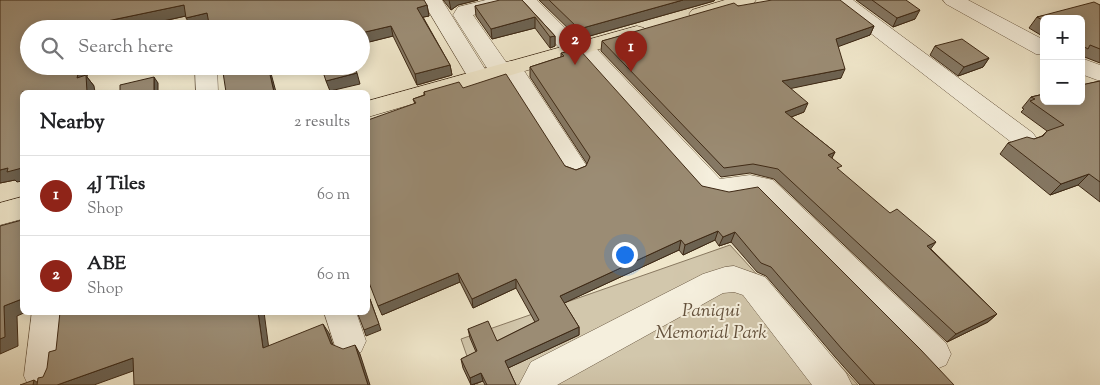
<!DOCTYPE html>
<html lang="en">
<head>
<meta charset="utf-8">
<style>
  :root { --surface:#fff; --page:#f2f2f2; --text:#202124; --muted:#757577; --line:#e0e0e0; --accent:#8f2418 }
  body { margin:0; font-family:"Sorts Mill Goudy",serif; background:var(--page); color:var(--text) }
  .controls { position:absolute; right:15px; top:15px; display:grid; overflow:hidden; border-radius:8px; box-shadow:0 2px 12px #0003 }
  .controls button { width:45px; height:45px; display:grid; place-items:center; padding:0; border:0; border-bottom:1px solid var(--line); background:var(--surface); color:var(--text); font:25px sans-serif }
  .you { position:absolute; left:624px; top:254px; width:18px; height:18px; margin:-12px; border:4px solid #fff; border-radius:50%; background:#1a73e8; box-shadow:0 0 0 8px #1a73e833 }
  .badge { display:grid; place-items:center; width:32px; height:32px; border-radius:50%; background:var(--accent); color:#fff; font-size:16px; font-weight:700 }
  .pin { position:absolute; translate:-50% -41px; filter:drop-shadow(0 1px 2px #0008) }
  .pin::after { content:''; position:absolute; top:26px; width:18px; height:15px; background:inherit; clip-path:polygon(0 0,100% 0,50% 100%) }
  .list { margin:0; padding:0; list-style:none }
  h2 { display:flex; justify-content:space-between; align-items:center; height:65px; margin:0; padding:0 20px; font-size:21px }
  h2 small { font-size:16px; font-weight:400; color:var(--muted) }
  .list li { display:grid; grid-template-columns:32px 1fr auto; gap:15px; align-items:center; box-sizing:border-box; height:80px; padding:0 20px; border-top:1px solid var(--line) }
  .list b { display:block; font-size:19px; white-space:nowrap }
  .list p { margin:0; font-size:16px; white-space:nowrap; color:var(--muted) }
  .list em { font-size:16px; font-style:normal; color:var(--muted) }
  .icon { flex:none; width:28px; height:28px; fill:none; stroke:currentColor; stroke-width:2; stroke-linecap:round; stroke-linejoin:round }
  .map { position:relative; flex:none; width:1100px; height:385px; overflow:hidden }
  .search { position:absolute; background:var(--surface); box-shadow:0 2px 12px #0003; left:20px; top:20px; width:350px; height:55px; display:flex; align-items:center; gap:12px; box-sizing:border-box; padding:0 18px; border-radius:28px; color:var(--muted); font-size:19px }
  .panel { position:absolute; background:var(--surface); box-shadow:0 2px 12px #0003; left:20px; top:90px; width:350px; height:225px; border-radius:8px }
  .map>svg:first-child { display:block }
  .green { fill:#d2c7ac; stroke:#887860 }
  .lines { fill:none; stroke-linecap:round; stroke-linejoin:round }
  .minor-casing { stroke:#6a5842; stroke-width:1 }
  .major-casing { stroke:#3e2915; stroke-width:1 }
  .minor { fill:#f5efdd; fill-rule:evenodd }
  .major { fill:#f0e7cb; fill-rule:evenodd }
  .wall { fill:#857864; stroke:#3e2915 }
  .shaded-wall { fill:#6c6251; stroke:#3e2915 }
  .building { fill:#9b8c74; stroke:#3e2915 }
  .labels { text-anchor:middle; stroke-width:4; stroke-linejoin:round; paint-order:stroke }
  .park-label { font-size:19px; font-style:italic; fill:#63503b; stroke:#f5efdd }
</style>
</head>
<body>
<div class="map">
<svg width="1100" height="385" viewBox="0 0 1100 385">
  <rect width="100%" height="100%" fill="#f0e7cb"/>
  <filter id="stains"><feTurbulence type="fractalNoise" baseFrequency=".004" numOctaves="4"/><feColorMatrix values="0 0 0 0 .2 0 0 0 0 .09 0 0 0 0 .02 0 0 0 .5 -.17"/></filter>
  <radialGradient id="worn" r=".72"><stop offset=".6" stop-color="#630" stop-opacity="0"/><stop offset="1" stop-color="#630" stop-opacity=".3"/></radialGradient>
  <path class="green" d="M730,245L858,385H477L461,339Z"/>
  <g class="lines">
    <defs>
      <path id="minor" d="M422,0H442L490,77L487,82L479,84L471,82Z
        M486,0H537L579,42L591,43L720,179L750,175L773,180L946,343L951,354L946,365L934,370L922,365L755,195L725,200L701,194L579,57L567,56L519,4L473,15L506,62L511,61L519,63L588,168L584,175L575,178L566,175L505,77L500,78L492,76L453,15L458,7Z
        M830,0H853L1033,133L1037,139L1033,145L1024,148L1015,145L833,4Z
        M943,0H968L1044,40V55L1036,54L946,4Z
        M1081,58L1100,65V81L1081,74Z
        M195,66H217L218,92H196Z
        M734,266L765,277L846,373L852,385H812L743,295L734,292L723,293L557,385H519L531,362L703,274L725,267Z
        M32,312H64L58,376L54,385H28L24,376Z
        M324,312H356L366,341L361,352L349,356L337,352Z"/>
      <path id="major" d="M725,0H756L753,4L699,20L692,18L689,14L692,10Z
        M637,26L644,28L648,32L644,36L368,117V101Z
        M22,197V219L0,225V203Z"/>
    </defs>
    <use href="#minor" class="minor-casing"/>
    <use href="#major" class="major-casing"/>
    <use href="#minor" class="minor"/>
    <use href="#major" class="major"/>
  </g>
  <path class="wall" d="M0,0L427,5L429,16L423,17L450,65L452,75L417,85L393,36L361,44V29L210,24L192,28L186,16L127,29H29L87,77L94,86L22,92L17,182L15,180L0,183Z
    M443,0H478L458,5L451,10Z
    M522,0L555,36V46L550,48L535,28L492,39L476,16L475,6Z
    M539,0H715L714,1L579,39Z
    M856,0H906L915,19L893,27Z
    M1100,5V63L1082,56L1081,57V19H1044V37L1029,28L1037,17Z
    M738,6L874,26L870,35L838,46L841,78L790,88L804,112L791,117L835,152L832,158L839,171L931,249L997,314L988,322L947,342L774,179L750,173L721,177L601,51L602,41Z
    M935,46L989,58L983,67L958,76L930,55Z
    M561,53L702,186L954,385H860L835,357L766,276L757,272L731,242L719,246L715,240L683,255L679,250L564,303L579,327V335L508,368L516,385H485L483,381L473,385H471L463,368L461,359L476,352L470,338L468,329L497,341L535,322L516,288L473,308L460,282L382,315L415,104L413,99L424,95V92L463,88L565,166L576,170L586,166L587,164L530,77V67L561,57Z
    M1100,81V202L1078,185L1050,195L1000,154L1008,143L1034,139L1042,136L1047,131L1021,112L1024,109L1022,108L1031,97Z"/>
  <path class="shaded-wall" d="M449,0H478L458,5L451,10Z
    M683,0H715L714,1L579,39V29Z
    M184,5L190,15L127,29H87L88,25Z
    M427,5L429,16L419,18L417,8Z
    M920,10L915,19L893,27L897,18Z
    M207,13L212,24L192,28L186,18Z
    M535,17V28L492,39L491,29Z
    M391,26L393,36L361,44V33Z
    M874,26L870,35L832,49L836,39Z
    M555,36V46L550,48V37Z
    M989,58L983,67L958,76L964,67Z
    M450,65L452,75L417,85L415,74Z
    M80,66H89L87,77L94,86L95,92H87L77,78Z
    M268,66H269L276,92H274Z
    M845,69L841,78L779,91L782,81Z
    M357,73L360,84L330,91L326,81Z
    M154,77L158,83V92H154Z
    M808,103L804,112L781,121L785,112Z
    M835,152L830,161L828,155Z
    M8,168H22V181L17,182L15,180L0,183V170Z
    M1089,174L1078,185L1050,195L1061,184Z
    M718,231L715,240L683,255L685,245Z
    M735,232L731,242L719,246L723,237Z
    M681,240L679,250L560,305V296Z
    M936,242L929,251L927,246Z
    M458,273L460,282L382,315L378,306Z
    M516,279V288L473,308L472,299Z
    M22,299V312H26L17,316L18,346L0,354V339L4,306Z
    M370,299L381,330L366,336L364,330Z
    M258,312H264L270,357L263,348Z
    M997,314L988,322L947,342L956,334Z
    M323,324L329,333L336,354L331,344Z
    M579,327V335L506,369L505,361Z
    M355,345L360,354L370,385H368Z
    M133,358L144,367L94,385H57Z
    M481,373L483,381L471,385L470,378Z
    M34,380L41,385H33Z"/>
  <path class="building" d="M0,0H424L427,5L417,8L450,65L415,74L391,26L361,33V29H210L207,13L186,18L184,5L88,25L87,29H29V66H80L77,78L86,75L87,92H22V168L7,172L8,168L0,170Z
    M500,0H522L555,36L550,37L535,17L491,29L475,6Z
    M549,0H683L579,29Z
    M772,0H840L874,26L836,39L845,69L782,81L808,103L785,112L835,152L828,155L842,166L837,168L890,213L897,209L936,242L927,246L997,314L956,334L778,169L753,164L724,168L602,41L734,3L738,6Z
    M872,0H906L920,10L897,18Z
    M1094,2L1100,5V49L1090,45L1088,49L1081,45V19H1044V21L1037,17Z
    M962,39L989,58L964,67L935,46Z
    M579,49L702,186L729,192L758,187L921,350L954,385H875L842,349L771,267L761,263L735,232L723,237L718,231L685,245L681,240L560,296L579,327L505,361L516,385H487L481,373L470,378L461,359L477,351L468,329L488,321L497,341L539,320L516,279L472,299L458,273L378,306L368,280V120L416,103L413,99L425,95L424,92L459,82L463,88L506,74L565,166L576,170L586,166L590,157L530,67L564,56L561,53Z
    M222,66H268L274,92H226Z
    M321,66H354L357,73L326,81Z
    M154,77V92H120V85Z
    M1100,81V182L1089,174L1061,184L1008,143L1027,137L1034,139L1043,136L1047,131L1064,125L1030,101L1035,99L1031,97L1044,94V101H1081V85Z
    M22,220V299L4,306L5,337L0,339V226Z
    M368,294L379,324L364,330L357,312H368Z
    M60,312H258L263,348L323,324L331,344L343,349L355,345L368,385H134L133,358L57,385H37L38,378L43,377L47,368L49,352L56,350Z
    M34,380L33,385H20Z"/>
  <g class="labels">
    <g class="park-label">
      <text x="711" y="316">Paniqui<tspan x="711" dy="22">Memorial Park</tspan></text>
    </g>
  </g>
  <rect width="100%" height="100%" filter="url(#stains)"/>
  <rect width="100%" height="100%" fill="url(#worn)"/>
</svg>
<div class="controls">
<button>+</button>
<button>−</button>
</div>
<div class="you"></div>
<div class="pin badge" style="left:631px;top:72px">1</div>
<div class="pin badge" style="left:575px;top:65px">2</div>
<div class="search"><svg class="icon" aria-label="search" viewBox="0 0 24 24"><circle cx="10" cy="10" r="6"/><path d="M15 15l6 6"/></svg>Search here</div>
<section class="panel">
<h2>Nearby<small>2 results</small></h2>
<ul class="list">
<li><span class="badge">1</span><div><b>4J Tiles</b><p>Shop</p></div><em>60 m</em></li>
<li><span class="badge">2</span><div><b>ABE</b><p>Shop</p></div><em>60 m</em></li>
</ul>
</section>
</div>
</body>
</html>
